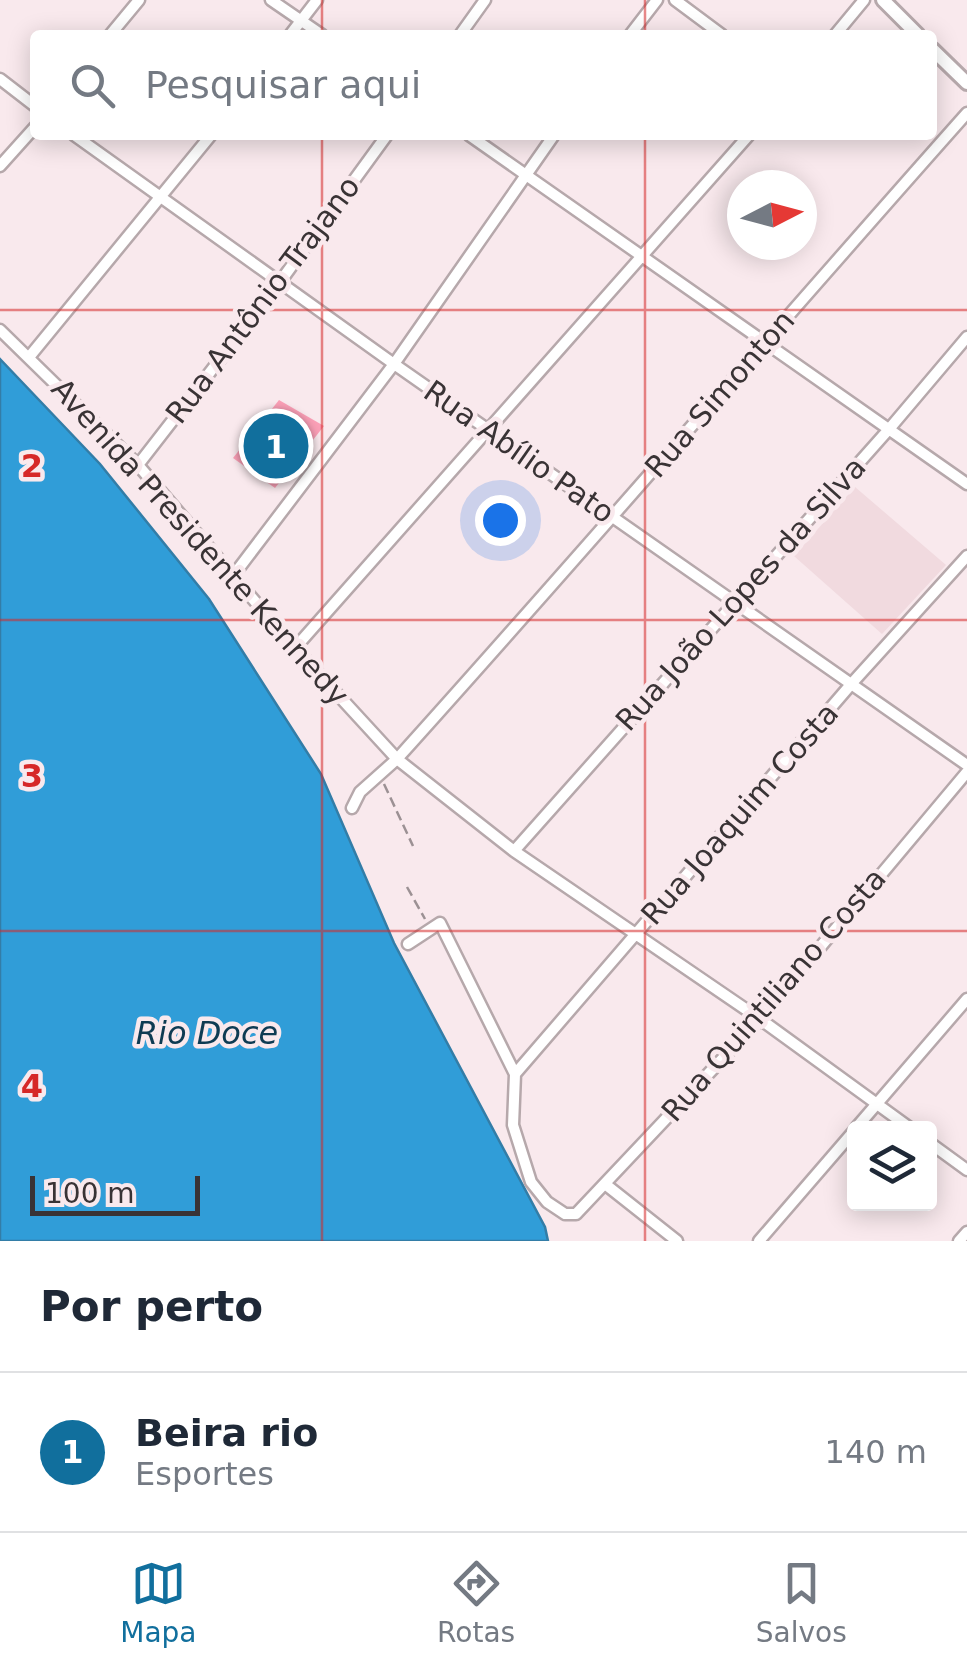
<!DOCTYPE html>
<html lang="pt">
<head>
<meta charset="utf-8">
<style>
  :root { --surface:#fff; --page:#f2f2f3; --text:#1f2937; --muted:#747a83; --line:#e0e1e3; --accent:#116f9d }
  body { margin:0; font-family:"DejaVu Sans",sans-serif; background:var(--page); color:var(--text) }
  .controls { position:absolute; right:30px; bottom:30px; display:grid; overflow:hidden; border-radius:10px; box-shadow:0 5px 25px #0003 }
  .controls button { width:90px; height:90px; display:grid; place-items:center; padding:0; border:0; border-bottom:2px solid var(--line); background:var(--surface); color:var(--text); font:50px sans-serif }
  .compass { position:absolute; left:727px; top:170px; width:90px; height:90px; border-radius:50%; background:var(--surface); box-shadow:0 5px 25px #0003; rotate:84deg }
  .scale { position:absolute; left:30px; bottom:25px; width:170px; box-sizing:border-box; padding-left:10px; border:5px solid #393335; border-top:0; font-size:28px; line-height:35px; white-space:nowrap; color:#393335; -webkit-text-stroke:8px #f9e9ed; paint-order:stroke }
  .you { position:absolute; left:500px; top:520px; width:35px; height:35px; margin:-25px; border:8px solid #fff; border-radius:50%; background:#1a73e8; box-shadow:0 0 0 15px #1a73e833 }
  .badge { display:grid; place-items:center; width:65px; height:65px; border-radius:50%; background:var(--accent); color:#fff; font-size:32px; font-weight:700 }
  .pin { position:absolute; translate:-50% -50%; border:5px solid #fff; box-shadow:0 2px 10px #0006 }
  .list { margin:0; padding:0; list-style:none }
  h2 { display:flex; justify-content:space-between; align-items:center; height:130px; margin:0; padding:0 40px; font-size:42px }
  h2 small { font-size:32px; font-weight:400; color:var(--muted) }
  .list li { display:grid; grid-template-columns:65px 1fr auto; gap:30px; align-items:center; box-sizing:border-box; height:160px; padding:0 40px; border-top:2px solid var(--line) }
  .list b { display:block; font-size:38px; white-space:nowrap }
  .list p { margin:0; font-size:32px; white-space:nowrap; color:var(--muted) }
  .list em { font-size:32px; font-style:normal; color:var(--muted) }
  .icon { flex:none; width:55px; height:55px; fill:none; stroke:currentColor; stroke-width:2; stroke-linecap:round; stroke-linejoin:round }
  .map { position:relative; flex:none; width:967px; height:1241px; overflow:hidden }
  .search { position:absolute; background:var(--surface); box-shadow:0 5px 25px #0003; left:30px; right:30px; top:30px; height:110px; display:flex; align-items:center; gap:25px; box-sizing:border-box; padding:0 35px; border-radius:10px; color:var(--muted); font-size:38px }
  .sheet { height:290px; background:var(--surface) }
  nav { display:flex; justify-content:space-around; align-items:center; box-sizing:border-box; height:140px; border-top:2px solid var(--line); background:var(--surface); font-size:28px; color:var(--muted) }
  nav a { display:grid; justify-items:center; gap:5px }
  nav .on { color:var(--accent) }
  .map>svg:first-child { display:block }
  .built { fill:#f1dadf }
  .green { fill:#fa9fb6 }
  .water { fill:#309dd8; stroke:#337da7; stroke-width:2.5 }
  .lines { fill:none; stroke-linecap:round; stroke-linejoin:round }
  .minor-casing { stroke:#b6a8ab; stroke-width:15 }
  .tertiary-casing { stroke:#b6a8ab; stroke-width:18 }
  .path { stroke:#9c9194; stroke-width:2.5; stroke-dasharray:10 5; stroke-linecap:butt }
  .minor { stroke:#fff; stroke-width:10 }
  .tertiary { stroke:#fff; stroke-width:12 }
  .grid { fill:none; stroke:#d62828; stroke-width:2.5; stroke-opacity:0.55 }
  .labels { text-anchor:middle; stroke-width:9; stroke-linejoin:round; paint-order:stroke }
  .street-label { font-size:30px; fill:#393335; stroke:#f9e9ed }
  .water-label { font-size:32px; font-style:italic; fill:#0e3b53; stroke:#f9e9ed }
  .grid-label { font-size:32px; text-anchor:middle; font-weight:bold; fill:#d62828; stroke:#f9e9ed; stroke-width:9; stroke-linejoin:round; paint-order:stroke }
</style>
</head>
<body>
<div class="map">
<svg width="967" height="1241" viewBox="0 0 967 1241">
  <rect width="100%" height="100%" fill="#f9e9ed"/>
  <path class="built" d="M855,487L946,565L882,634L794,556Z"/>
  <path class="green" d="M279,400L324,426L275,488L233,458Z"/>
  <path class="water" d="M0,359L100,464L209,599L321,774L394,943L545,1227L548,1241H0Z"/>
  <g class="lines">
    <defs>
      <path id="minor" d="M271,0L322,35
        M675,0L722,35
        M110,35L139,0
        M290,35L317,0
        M460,35L485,0
        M630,35L657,0
        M835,35L864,0
        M0,79L35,106
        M74,135L394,364L967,765
        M469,135L967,484
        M0,166L35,127
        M0,330L138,465L295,648L397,759L514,851L760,1019L910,1128
        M30,356L211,135
        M138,465L280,282L387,135
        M233,576L394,364L554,135
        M295,648L749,135
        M352,808L360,792L397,759C589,546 776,328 967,113
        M514,851L890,428L967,337
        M408,944L440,923L515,1074L513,1125L531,1182L547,1202L565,1214H576L760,1019L967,772
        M515,1074L853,682L967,556
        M856,1128L967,999
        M930,1143L967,1170
        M605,1184L677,1241
        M759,1241L854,1131
        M959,1241L967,1232"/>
      <path id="tertiary" d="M883,0L918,35
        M932,49L967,83"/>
    </defs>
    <use href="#minor" class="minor-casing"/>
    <use href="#tertiary" class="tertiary-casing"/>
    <path class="path" d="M384,784L413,846
      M407,887L425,919"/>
    <use href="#minor" class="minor"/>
    <use href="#tertiary" class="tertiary"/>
  </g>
  <path class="grid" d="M322,0V35M645,0V35M322,135V1241M645,135V1241M0,310H967M0,620H967M0,931H967"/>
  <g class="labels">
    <g class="street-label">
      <text transform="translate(263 300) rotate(-53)" y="10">Rua Antônio Trajano</text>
      <text transform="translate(720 394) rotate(-49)" y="10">Rua Simonton</text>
      <text transform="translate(519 452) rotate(35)" y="10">Rua Abílio Pato</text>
      <text transform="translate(200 542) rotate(48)" y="10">Avenida Presidente Kennedy</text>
      <text transform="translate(741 594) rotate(-48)" y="10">Rua João Lopes da Silva</text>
      <text transform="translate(740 814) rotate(-49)" y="10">Rua Joaquim Costa</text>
      <text transform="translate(774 995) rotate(-49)" y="10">Rua Quintiliano Costa</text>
    </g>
    <g class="water-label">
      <text x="207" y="1044">Rio Doce</text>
    </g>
  </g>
  <g class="grid-label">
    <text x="32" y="477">2</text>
    <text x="32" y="787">3</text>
    <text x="32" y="1097">4</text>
  </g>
</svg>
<div class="controls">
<button><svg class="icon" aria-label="layers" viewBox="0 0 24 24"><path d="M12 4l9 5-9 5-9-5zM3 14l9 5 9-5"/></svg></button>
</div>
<svg class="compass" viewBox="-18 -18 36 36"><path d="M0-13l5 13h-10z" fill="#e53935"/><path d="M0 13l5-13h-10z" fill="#747a83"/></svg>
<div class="scale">100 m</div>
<div class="you"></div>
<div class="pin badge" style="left:276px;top:446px">1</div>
<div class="search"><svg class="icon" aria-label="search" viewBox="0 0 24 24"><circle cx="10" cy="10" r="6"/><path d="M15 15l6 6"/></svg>Pesquisar aqui</div>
</div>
<section class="sheet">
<h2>Por perto<small></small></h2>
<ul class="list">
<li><span class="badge">1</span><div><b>Beira rio</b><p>Esportes</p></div><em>140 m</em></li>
</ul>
</section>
<nav>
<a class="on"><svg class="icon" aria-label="map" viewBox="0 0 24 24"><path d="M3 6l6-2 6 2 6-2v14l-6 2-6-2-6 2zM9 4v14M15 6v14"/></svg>Mapa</a>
<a><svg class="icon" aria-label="directions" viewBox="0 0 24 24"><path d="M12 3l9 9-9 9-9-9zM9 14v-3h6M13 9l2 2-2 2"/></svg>Rotas</a>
<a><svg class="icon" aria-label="saved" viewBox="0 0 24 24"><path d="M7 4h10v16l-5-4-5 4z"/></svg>Salvos</a>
</nav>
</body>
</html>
